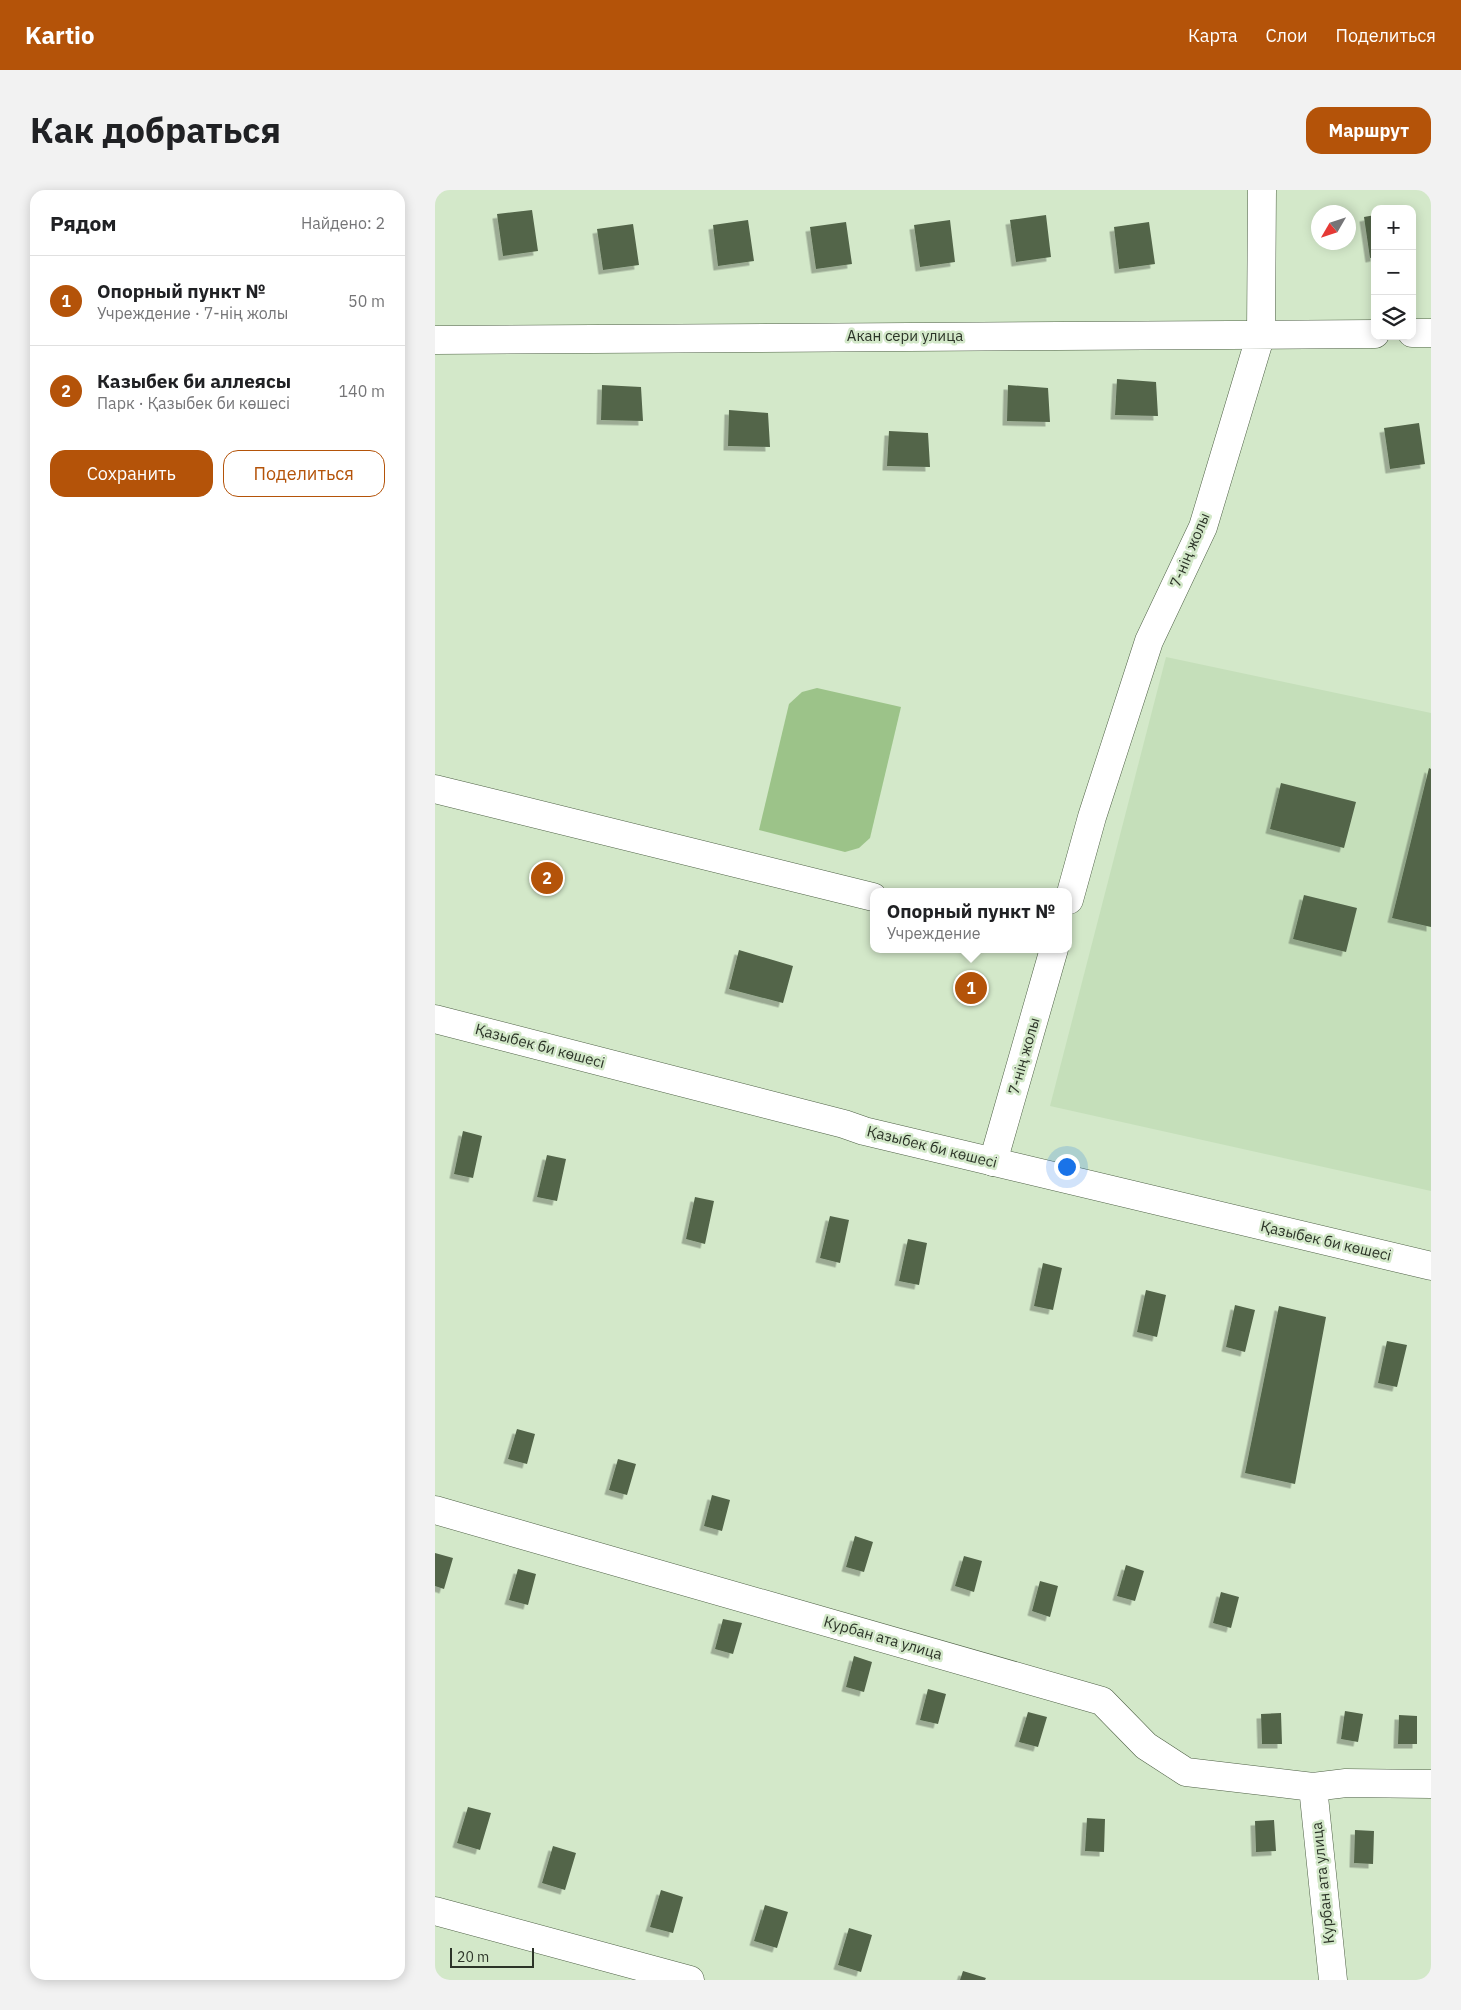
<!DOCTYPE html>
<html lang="ru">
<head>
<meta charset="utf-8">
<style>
  :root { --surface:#fff; --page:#f2f2f2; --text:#202124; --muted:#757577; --line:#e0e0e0; --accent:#b45309 }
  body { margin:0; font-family:"IBM Plex Sans",sans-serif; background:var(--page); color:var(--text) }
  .controls { position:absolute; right:15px; top:15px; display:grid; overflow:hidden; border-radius:10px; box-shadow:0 2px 12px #0003 }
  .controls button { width:45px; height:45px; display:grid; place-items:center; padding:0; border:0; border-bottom:1px solid var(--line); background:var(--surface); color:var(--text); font:25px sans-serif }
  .compass { position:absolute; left:876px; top:15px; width:45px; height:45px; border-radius:50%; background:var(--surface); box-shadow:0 2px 12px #0003; rotate:231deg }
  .scale { position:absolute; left:15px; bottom:12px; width:84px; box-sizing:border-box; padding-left:5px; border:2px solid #2c3428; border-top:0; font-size:14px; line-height:18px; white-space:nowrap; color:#2c3428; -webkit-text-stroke:4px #d3e8c9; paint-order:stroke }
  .you { position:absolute; left:631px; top:976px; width:18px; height:18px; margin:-12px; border:4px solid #fff; border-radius:50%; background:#1a73e8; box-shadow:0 0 0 8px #1a73e833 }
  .badge { display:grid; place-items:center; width:32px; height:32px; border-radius:50%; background:var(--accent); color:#fff; font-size:16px; font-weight:700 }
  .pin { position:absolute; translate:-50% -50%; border:2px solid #fff; box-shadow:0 1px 5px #0006 }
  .popup { position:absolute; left:435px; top:698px; width:202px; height:65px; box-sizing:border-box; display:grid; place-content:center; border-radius:10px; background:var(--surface); filter:drop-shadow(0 1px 4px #0005); font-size:16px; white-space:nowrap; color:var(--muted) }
  .popup b { font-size:19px; color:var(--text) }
  .popup::after { content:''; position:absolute; left:50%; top:100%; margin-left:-10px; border:10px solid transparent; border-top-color:var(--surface) }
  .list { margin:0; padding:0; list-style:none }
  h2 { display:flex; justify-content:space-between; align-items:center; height:65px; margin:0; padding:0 20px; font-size:21px }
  h2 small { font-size:16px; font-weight:400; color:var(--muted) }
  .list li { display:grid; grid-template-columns:32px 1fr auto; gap:15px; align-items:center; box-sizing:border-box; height:90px; padding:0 20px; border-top:1px solid var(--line) }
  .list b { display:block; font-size:19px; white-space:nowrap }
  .list p { margin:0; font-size:16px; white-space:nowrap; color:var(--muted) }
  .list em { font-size:16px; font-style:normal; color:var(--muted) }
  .actions { display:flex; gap:10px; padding:15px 20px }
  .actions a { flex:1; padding:11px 0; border:1px solid var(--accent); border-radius:15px; text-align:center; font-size:18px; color:var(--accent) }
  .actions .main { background:var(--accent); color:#fff }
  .icon { flex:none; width:28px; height:28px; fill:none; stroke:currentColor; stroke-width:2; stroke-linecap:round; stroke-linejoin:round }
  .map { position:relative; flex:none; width:996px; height:1790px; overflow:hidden; border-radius:15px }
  header { display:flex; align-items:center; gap:30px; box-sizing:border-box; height:70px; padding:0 25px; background:var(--accent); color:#fff }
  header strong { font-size:24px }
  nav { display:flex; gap:28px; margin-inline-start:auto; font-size:18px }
  .intro { display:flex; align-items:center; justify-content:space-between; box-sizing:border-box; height:120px; padding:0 30px }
  h1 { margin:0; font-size:35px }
  .button { padding:12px 22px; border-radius:15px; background:var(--accent); color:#fff; font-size:18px; font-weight:700 }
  main { display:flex; gap:30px; padding:0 30px }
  aside { flex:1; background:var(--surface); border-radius:15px; box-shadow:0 2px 12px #0003 }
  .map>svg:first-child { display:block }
  .built { fill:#c5dfba }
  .green { fill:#9cc389 }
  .building { fill:#53654a; filter:url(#shadow) }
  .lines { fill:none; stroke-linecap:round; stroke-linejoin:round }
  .minor-casing { stroke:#4e6045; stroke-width:29 }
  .secondary-casing { stroke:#4e6045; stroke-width:29 }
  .minor { stroke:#fff; stroke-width:28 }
  .secondary { stroke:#fff; stroke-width:28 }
  .labels { text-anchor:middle; stroke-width:5; stroke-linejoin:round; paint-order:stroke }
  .street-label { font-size:15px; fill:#2c3428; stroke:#d3e8c9 }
</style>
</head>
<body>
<header>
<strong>Kartio</strong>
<nav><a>Карта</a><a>Слои</a><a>Поделиться</a></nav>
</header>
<div class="intro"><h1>Как добраться</h1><a class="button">Маршрут</a></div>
<main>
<aside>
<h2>Рядом<small>Найдено: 2</small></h2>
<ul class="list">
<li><span class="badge">1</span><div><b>Опорный пункт №</b><p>Учреждение · 7-нің жолы</p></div><em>50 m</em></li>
<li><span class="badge">2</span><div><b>Казыбек би аллеясы</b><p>Парк · Қазыбек би көшесі</p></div><em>140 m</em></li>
</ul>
<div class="actions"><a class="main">Сохранить</a><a>Поделиться</a></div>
</aside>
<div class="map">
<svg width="996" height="1790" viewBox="0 0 996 1790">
  <defs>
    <filter id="shadow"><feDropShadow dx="-4.5" dy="4.5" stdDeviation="0" flood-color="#0004"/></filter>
  </defs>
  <rect width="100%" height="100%" fill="#d3e8c9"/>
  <path class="built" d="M731,467L996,523V1001L615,916Z"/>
  <path class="green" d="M382,498L466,517L435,648L424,658L410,662L324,640L354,514L367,502Z"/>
  <path class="building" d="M97,20L103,61L68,66L62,24Z
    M611,25L616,67L581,72L575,30Z
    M940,25V67L935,68L929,27Z
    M313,30L319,71L283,76L278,35Z
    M515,30L520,72L485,77L479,35Z
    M411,32L417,74L381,79L375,37Z
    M714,32L720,74L684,79L679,37Z
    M198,34L204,75L168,80L162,39Z
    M682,189L721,192L723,226L680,225Z
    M167,195L206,197L208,231L166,230Z
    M573,195L613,198L615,232L572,231Z
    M294,220L333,223L335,257L293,256Z
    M984,233L990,274L955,279L949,238Z
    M454,241L493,243L495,277L452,276Z
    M994,578L996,579V737L957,728Z
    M846,593L921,612L909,658L835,639Z
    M869,705L922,718L911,762L858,749Z
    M304,760L358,776L348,813L294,799Z
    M28,941L47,946L38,988L19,984Z
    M112,965L131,969L122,1011L102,1007Z
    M260,1007L279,1011L270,1054L251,1049Z
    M395,1026L414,1030L405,1073L385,1068Z
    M473,1049L492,1053L484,1095L464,1091Z
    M608,1073L627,1078L618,1120L599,1116Z
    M711,1100L731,1105L722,1147L702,1142Z
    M800,1115L820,1120L810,1162L791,1157Z
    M844,1116L891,1127L860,1294L810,1283Z
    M952,1151L972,1155L962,1197L943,1193Z
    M82,1239L100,1244L92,1274L73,1269Z
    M183,1269L201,1274L192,1305L174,1300Z
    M277,1305L295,1310L287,1341L269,1336Z
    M420,1346L438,1352L429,1382L411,1377Z
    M0,1363L18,1368L9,1399L0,1396Z
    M529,1366L547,1371L539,1402L520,1396Z
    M691,1375L709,1381L700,1411L682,1406Z
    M83,1379L101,1384L93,1415L74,1410Z
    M605,1391L623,1396L615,1427L597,1421Z
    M786,1402L804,1407L796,1438L778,1433Z
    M288,1429L307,1433L298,1464L280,1459Z
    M419,1466L437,1472L429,1502L411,1497Z
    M493,1499L511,1504L503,1534L485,1530Z
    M910,1521L928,1524L923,1552L906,1549Z
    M593,1522L612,1527L603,1557L584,1552Z
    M846,1523L847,1554H827L826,1524Z
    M964,1525L982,1526V1554H963Z
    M33,1617L56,1623L45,1660L22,1653Z
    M652,1628L670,1629L669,1662L650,1661Z
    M839,1630L841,1661L821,1662L820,1631Z
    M920,1640L939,1641L938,1674L919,1673Z
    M118,1656L141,1663L130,1700L107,1693Z
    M226,1700L248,1707L238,1743L215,1737Z
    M330,1715L353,1722L342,1758L319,1751Z
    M414,1738L437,1745L426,1782L403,1775Z
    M528,1781L551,1788L550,1790H525Z"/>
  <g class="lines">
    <defs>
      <path id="minor" d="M977,143H996
        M0,150L940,144
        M0,599L438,707
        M634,710L657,627L714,451L768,337L826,144L827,0
        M558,972L619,759
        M0,1320L667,1511L711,1556L751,1582L878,1597L898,1790
        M878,1597L911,1593L996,1594
        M0,1721L255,1790"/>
      <path id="secondary" d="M0,829L409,934L429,941L996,1076"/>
    </defs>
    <use href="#minor" class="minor-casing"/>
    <use href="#secondary" class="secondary-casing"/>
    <use href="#minor" class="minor"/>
    <use href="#secondary" class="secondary"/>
  </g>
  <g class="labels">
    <g class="street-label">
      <text x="470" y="151">Акан сери улица</text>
      <text transform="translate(755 360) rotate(-67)" y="5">7-нің жолы</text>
      <text transform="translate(105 856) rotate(15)" y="5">Қазыбек би көшесі</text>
      <text transform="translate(589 866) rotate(-74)" y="5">7-нің жолы</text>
      <text transform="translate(497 957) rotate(14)" y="5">Қазыбек би көшесі</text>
      <text transform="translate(891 1051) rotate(13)" y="5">Қазыбек би көшесі</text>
      <text transform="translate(448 1448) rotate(16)" y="5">Курбан ата улица</text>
      <text transform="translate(888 1693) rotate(-96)" y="5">Курбан ата улица</text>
    </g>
  </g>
</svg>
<div class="controls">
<button>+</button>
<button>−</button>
<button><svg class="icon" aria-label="layers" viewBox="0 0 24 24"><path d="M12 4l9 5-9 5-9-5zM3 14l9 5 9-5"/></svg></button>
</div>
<svg class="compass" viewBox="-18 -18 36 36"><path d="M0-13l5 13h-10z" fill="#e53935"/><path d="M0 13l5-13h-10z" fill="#757577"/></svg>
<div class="scale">20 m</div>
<div class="you"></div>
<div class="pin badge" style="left:536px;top:798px">1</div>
<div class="popup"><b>Опорный пункт №</b>Учреждение</div>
<div class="pin badge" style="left:112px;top:688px">2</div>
</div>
</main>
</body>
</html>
